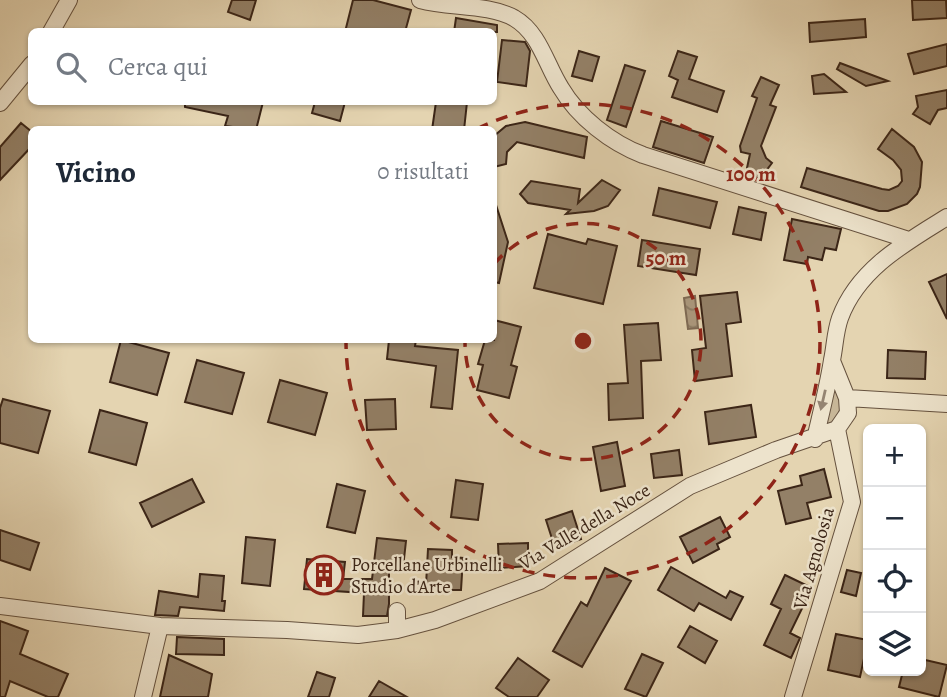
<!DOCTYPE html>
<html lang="it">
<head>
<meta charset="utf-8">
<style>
  :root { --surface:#fff; --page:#f6f6f7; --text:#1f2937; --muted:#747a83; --line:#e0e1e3 }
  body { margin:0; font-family:Alegreya,serif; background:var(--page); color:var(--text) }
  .controls { position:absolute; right:21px; bottom:21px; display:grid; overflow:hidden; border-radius:10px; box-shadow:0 2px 5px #0004 }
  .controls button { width:63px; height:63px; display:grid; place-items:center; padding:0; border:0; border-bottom:2px solid var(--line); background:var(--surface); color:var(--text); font:35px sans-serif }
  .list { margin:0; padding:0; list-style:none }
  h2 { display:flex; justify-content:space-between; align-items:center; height:91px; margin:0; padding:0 28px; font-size:30px }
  h2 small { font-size:23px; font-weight:400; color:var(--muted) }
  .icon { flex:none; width:38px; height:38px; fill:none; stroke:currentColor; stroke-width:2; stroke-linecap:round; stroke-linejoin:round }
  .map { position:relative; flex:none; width:947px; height:697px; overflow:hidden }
  .search { position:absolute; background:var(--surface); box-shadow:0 2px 5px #0004; left:28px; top:28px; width:469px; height:77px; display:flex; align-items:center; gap:18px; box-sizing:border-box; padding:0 24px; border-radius:10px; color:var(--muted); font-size:26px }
  .panel { position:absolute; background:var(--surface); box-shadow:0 2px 5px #0004; left:28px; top:126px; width:469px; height:217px; border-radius:10px }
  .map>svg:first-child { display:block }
  .green { fill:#c7b697; stroke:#816e57; stroke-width:2 }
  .water { fill:url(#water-waves); stroke:#7e6a54; stroke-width:2 }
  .building { fill:#938067; stroke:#3b2517; stroke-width:2 }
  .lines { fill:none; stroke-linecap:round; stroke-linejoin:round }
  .minor-casing { stroke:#65513e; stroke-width:18 }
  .minor { stroke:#ede3cc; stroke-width:16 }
  .oneway { fill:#948472 }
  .ring { fill:none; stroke:#8f2418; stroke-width:3.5; stroke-dasharray:12 9 }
  .labels { text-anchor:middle; stroke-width:5; stroke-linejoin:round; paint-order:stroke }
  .street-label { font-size:19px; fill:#3b2517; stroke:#ede3cc }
  .poi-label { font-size:19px; fill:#3b2517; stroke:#ede3cc; text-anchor:start }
  .centre { fill:#8f2418; stroke:#ede3cc; stroke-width:3.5 }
  .ring-label { font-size:21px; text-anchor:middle; font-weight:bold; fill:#8f2418; stroke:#ede3cc; stroke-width:5; stroke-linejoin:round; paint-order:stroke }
</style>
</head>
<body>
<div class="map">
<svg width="947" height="697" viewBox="0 0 947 697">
  <defs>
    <pattern id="water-waves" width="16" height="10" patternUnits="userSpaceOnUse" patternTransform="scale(1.75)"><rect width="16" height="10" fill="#ab987d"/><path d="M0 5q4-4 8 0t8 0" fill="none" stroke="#8c7c65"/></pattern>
  </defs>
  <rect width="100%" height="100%" fill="#e4d4b1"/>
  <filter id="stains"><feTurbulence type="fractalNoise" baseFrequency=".00286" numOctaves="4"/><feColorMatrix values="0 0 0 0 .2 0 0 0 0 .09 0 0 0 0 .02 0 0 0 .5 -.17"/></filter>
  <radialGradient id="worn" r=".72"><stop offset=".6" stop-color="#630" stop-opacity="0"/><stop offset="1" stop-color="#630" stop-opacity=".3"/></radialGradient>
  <path class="green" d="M834,378C841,400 846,407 831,427L821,430Z"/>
  <path class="water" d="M695,296L698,328L688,329L684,298Z"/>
  <path class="building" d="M232,0H256L250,20L228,12Z
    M353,0H373L411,10L405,32H345Z
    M912,0H946L947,18L913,20Z
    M456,18L497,25V32H454Z
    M865,19L866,37L810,42L809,23Z
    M502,40L525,42L530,51L526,86L497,82Z
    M947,44V66L914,74L908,54Z
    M579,51L599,57L592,81L572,76Z
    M678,51L697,57L689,79L724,91L717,112L672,97L678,80L669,76Z
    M840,63L888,81L866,86L837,69Z
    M625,65L645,71L626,127L607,120Z
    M824,74L846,92L814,94L812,76Z
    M761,77L779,85L770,105L776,107L761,146L766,158L772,163L759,180L747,168L750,154L741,152L740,146L757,98L752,96Z
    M947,90V108L938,110L930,124L913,114L918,107L916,96Z
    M185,102H263L256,130L225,126L228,116L185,107Z
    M315,102H345L340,121L312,113Z
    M436,102H467L464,130H432Z
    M661,121L713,137L704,163L653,147Z
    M525,122L587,137L584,158L517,142L507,152L506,164L494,167V136L506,126Z
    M21,123L32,132V146L0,180V147Z
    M892,129L914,147L922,162L920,187L917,194L907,204L888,211H879L801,187L807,168L882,189L889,190L898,186L902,181L901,170L893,160L878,149Z
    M602,180L620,190L608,206L594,211L566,214L570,210L528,203L520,194L531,181L580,189L578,203Z
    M659,188L717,202L710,228L653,215Z
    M496,205L508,242L499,283L494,282V206Z
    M739,207L766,213L761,240L733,234Z
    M792,219L841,229L836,250L825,248L822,260L808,257L807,264L784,260Z
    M548,234L586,244L588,239L617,246L603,304L534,288Z
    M642,240L700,249L696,275L638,266Z
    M947,274V319L929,282Z
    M737,292L741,322L726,324L732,376L695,381L692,350L706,348L700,296Z
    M494,320L521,327L511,365L517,367L509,398L477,390L483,365L478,364L485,340H494Z
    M658,323L661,360L641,361L643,418L609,420L608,384L628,383L624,325Z
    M121,340L169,353L157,395L110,382Z
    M389,340H416L415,346L458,350L452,409L431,407L436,366L387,359Z
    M888,350L926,352L925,379L887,378Z
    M197,360L244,373L232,414L185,402Z
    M280,380L327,393L315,435L268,422Z
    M3,399L50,411L38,453L0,443V408Z
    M395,399L396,429L367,430L365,400Z
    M751,405L756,437L709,444L705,412Z
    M100,410L147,423L136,465L89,452Z
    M617,442L625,486L601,491L593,447Z
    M679,450L682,475L654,478L651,454Z
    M824,469L831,497L807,503L811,518L786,524L778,491L802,485L800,476Z
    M192,479L204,502L152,527L140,503Z
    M456,480L483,484L478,520L451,517Z
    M337,484L365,491L355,533L327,527Z
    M572,511L581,539L555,548L546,520Z
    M720,517L730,537L717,544L719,549L693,563L680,537Z
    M0,530L39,543L30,570L0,560Z
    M246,537L275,540L270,586L242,583Z
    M377,538L406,541L403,568L389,567V604L387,616H363L364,593L304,589L307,559L345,562L343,579H372Z
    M528,543V566L499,568L498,544Z
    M428,549L452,550V557L463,558L461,590H440V585H426Z
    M671,567L726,598L730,591L743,597L731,620L699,603L694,611L658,590Z
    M605,568L631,581L582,667L553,651L581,602L587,606Z
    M847,570L861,573L856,596L841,592Z
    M200,574L224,576L222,601H225L224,611L180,607L178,616L155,615L159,591L198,597Z
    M785,575L812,588L790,633L800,638L791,658L764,645L781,609L771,604Z
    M0,621L28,631L20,654L68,674L58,697H48L10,681L5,697H0Z
    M690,626L717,641L705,663L678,647Z
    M836,634L868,640L860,677L828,670Z
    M177,637L224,639V655L176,654Z
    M642,654L663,663L646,697L625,689Z
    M169,655L212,674L208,697H160Z
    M518,658L549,680L537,697H509L496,688Z
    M921,659L947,665L939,697L899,687L903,671H921Z
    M317,672L335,678L329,697H308Z
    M379,681L407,697H369Z"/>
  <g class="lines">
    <defs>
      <path id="minor" d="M420,0C450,8 488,4 514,18C540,33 546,65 561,88C578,117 611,143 643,155L909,240
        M51,32L69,0
        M0,103L32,64
        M847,398L947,404
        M815,439C821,413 828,386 832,360C835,346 835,332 840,318C858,269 905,243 947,217
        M0,606L160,626L287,630L358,635L397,630L435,620L540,581L690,486L776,450L837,429L848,413L847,398L832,361
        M397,630V611
        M143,697L160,626
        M793,697L852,502L837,429"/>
    </defs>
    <use href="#minor" class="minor-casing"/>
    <use href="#minor" class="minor"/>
  </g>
  <defs><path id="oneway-solid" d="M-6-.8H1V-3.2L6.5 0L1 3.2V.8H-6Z" transform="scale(1.75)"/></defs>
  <use class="oneway" href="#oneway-solid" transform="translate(823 400) rotate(103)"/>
  <g class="ring">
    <path d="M494 264A118 118 0 1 1 465 340"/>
    <path d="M477 129A237 237 0 1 1 346 341"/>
  </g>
  <defs>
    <symbol id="building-ring" viewBox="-11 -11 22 22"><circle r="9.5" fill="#ede3cc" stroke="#8f2418" stroke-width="1.5"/><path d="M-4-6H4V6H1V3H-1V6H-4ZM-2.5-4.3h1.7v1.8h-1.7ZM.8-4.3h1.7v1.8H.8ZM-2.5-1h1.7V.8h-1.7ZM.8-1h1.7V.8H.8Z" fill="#8f2418"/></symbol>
  </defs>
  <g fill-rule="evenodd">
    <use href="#building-ring" x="302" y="553" width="44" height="44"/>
  </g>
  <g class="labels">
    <g class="street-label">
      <text transform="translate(584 526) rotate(-31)" y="7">Via Valle della Noce</text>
      <text transform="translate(813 558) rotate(-74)" y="7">Via Agnolosia</text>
    </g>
    <g class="poi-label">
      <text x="351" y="571">Porcellane Urbinelli<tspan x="351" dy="22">Studio d'Arte</tspan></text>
    </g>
  </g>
  <circle cx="583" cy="341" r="10" class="centre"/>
  <g class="ring-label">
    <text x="751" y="181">100 m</text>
    <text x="666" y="265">50 m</text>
  </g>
  <rect width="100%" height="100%" filter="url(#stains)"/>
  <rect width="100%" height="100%" fill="url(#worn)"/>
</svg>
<div class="controls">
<button>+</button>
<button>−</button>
<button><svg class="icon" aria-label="locate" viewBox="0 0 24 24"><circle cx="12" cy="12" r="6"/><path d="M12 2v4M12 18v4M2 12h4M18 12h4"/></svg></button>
<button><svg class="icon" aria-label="layers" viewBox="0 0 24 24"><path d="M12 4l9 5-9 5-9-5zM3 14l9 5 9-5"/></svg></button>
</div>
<div class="search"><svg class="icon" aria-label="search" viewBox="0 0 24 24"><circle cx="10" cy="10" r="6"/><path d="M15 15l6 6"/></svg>Cerca qui</div>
<section class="panel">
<h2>Vicino<small>0 risultati</small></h2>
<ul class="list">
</ul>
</section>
</div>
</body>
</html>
